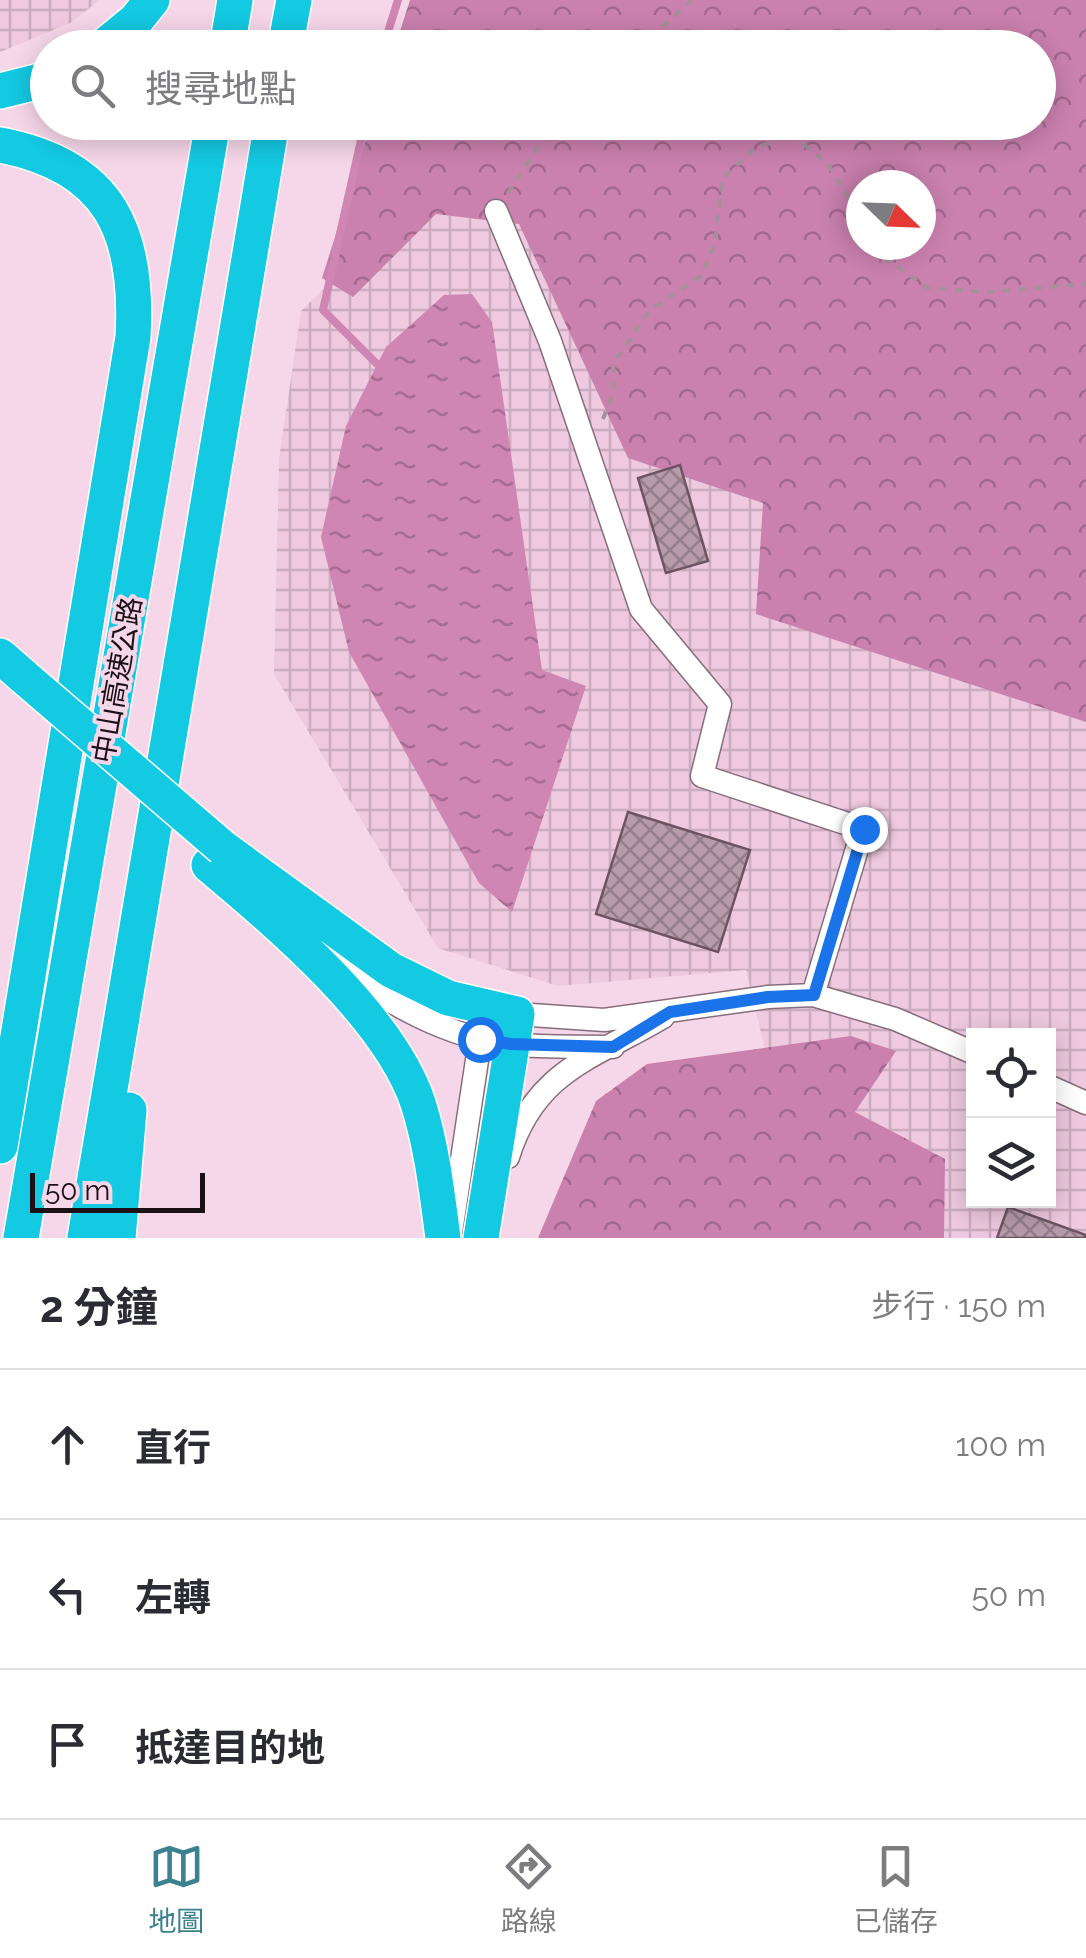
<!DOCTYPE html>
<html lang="zh-TW">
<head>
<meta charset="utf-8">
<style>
  :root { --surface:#fff; --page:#f7f7f7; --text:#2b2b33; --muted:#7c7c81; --line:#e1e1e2; --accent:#3c818e }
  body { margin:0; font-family:Raleway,"Noto Sans TC",sans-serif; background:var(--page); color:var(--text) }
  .controls { position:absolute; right:30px; bottom:30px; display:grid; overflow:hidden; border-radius:0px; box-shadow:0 5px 25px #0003 }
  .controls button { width:90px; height:90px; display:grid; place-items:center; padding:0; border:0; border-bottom:2px solid var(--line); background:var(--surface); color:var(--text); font:50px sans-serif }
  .compass { position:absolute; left:846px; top:170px; width:90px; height:90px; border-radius:50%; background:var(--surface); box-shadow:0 5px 25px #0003; rotate:113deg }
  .scale { position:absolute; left:30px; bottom:25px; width:175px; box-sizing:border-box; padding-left:10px; border:5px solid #1a1016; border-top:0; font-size:28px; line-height:35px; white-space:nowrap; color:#1a1016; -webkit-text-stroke:8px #f6d7e9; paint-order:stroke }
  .stop { position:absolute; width:30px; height:30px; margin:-22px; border:8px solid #1a73e8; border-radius:50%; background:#fff }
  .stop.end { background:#1a73e8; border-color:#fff; box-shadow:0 2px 10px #0008 }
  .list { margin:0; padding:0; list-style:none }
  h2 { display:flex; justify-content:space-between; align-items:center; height:130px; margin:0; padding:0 40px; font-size:42px }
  h2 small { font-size:32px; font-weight:400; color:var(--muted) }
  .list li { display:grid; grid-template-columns:65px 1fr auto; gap:30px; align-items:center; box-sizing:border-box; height:150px; padding:0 40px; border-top:2px solid var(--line) }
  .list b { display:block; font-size:38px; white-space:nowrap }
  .list em { font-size:32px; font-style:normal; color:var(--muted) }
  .icon { flex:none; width:55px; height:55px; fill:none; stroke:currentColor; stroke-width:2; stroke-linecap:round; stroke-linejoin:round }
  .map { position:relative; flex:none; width:1086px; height:1238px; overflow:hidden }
  .search { position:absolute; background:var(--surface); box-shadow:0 5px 25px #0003; left:30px; right:30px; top:30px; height:110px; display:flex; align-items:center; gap:25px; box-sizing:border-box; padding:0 35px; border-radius:55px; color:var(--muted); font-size:38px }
  .sheet { height:580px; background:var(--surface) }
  nav { display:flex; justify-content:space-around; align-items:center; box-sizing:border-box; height:140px; border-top:2px solid var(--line); background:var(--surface); font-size:28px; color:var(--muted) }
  nav a { display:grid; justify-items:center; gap:5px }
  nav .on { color:var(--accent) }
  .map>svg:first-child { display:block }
  .industrial { fill:url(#industrial-grid); fill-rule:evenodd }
  .forest { fill:url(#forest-crowns); fill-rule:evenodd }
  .water { fill:url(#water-ripples) }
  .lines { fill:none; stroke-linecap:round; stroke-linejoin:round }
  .stream { stroke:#cf86b3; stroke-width:8 }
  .building { fill:url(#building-cross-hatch); stroke:#6d5362; stroke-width:2.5 }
  .minor-casing { stroke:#876d7c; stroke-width:25 }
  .highway-casing { stroke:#fff; stroke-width:38 }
  .path { stroke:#a7909d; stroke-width:4; stroke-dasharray:8 8; stroke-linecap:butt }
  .minor { stroke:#fff; stroke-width:22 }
  .highway { stroke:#14c9e2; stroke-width:35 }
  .highway-bridge-casing { stroke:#fff; stroke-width:38; stroke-linecap:butt }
  .highway-bridge { stroke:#14c9e2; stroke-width:35 }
  .route { stroke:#1a73e8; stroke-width:12 }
  .labels { text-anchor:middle; stroke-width:8; stroke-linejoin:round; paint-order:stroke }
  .street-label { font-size:28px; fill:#1a1016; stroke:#f6d7e9 }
</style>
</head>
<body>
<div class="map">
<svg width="1086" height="1238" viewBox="0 0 1086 1238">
  <defs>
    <pattern id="industrial-grid" width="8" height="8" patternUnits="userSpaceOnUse" patternTransform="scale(2.5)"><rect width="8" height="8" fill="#eec9df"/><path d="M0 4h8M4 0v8" fill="none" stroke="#ccacbf"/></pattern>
    <pattern id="forest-crowns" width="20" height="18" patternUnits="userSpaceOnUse" patternTransform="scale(2.5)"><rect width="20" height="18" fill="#ca81ae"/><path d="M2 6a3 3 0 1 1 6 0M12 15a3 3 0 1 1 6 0" fill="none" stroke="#a3688d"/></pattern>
    <pattern id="water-ripples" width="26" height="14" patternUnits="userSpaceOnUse" patternTransform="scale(2.5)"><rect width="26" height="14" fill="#cf86b3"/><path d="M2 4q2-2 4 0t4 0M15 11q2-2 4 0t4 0" fill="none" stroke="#a76c91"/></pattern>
    <pattern id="building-cross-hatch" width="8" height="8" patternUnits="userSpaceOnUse" patternTransform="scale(2.5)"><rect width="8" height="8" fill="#b79bab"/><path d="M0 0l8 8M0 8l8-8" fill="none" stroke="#947d8a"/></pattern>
  </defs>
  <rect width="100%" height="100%" fill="#f6d7e9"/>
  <path class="industrial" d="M0,0H100L70,23L0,52Z
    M495,123H949L1086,253V1238H810L746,970L558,986L438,948L274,674L279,459L301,311ZM861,185H921V245H861ZM974,1036H1048V1200H974Z"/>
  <path class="forest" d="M410,0H1086V722L756,614L763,503L628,458L519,224L436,214L353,297L322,278L371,123L1038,122V48L395,47ZM861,185H921V245H861Z
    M851,1036L896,1051L855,1112L945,1159L944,1238H538L596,1101L647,1064Z"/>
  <path class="water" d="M472,294L492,322L542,670L586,686L512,912L479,883L349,652L321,537L346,426L386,347L444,295Z"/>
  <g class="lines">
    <path class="stream" d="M383,48L398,0
      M365,122L323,310L377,364"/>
  </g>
  <path class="building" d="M680,465L708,561L666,573L638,478Z
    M628,812L750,850L718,952L596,914Z
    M1008,1207L1086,1235V1238H997Z"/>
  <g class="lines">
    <defs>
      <path id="minor" d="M496,211L550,341L641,609L720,704L702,776L863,829L813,995
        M336,965C387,1002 447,1038 511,1044C545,1048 579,1046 613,1047
        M517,1014L604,1020L768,997L813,995L895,1019L974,1053
        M1048,1086L1086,1103
        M508,1157C535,1070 592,1059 663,1017
        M451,1232L482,1027"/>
      <path id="highway" d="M102,48L136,20L152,0
        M227,48L235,0
        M285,48L294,0
        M0,91L48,79
        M0,145C110,166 139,232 133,337L0,1146
        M0,656L24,677
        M223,848L391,970L448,998L517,1014L481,1238
        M209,865C278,923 389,1016 418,1103C432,1147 437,1193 443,1238
        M21,1238L213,122
        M85,1238L272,122
        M118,1238L129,1110"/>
    </defs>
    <use href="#minor" class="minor-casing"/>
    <use href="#highway" class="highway-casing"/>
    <path class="path" d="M639,48L692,0
      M508,193L555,122
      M875,245L881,256L928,288L987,292L1086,284
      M603,419L614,391L613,364L650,310L701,276L715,243L722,179L754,149L791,134L828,164L861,219"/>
    <use href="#minor" class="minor"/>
    <use href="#highway" class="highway"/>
    <defs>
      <path id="highway-bridge" d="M24,677L223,848"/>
    </defs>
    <use href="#highway-bridge" class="highway-bridge-casing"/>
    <use href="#highway-bridge" class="highway-bridge"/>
  </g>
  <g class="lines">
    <path class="route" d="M480,1039L511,1044L613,1047L670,1012L768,997L814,995L864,829"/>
  </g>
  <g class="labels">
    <g class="street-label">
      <text transform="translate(117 680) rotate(-80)" y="10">中山高速公路</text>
    </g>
  </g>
</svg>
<div class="controls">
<button><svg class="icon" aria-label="locate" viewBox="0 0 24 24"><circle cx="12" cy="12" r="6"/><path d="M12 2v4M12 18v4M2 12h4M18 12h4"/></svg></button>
<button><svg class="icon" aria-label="layers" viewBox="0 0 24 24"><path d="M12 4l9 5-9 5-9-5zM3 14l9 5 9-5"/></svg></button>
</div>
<svg class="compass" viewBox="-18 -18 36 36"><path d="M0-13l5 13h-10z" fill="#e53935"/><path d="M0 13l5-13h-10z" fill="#7c7c81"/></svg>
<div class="scale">50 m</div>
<div class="stop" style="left:480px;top:1039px"></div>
<div class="stop end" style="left:864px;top:829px"></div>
<div class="search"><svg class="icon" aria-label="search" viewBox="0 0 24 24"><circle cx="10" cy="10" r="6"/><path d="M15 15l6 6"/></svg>搜尋地點</div>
</div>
<section class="sheet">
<h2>2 分鐘<small>步行 · 150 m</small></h2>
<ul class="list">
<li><svg class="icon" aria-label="ahead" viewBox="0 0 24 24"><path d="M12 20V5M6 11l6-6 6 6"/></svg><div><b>直行</b></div><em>100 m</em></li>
<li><svg class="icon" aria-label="left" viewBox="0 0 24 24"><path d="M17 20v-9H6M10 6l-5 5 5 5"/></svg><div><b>左轉</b></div><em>50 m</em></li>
<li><svg class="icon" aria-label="arrive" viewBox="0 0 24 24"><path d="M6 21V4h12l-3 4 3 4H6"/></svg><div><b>抵達目的地</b></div></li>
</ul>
</section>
<nav>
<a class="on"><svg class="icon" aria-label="map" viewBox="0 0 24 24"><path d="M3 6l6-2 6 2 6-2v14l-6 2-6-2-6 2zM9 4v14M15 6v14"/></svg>地圖</a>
<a><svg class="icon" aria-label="directions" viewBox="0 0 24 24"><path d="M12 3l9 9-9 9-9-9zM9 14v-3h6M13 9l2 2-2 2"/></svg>路線</a>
<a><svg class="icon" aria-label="saved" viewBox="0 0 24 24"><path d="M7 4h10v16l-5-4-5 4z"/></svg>已儲存</a>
</nav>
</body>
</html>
